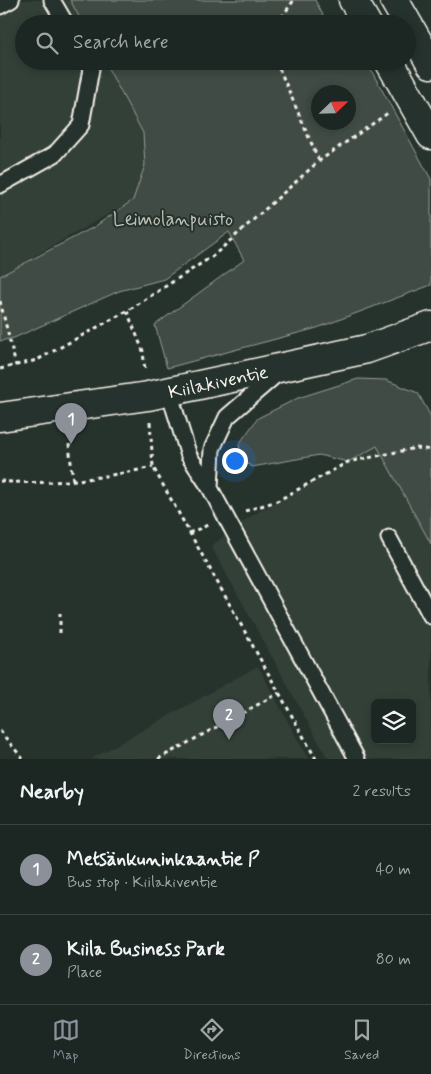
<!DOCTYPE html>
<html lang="en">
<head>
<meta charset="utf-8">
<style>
  :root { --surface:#1c2622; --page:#252e2a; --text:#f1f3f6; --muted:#a0a5a5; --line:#3a4340; --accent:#8c9099 }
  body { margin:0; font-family:Mynerve,sans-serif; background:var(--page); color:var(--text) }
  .controls { position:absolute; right:15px; bottom:15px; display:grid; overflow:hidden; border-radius:8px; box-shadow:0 2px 8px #0003 }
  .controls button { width:45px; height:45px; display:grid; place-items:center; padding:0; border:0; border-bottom:1px solid var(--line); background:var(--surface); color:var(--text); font:25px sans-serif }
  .compass { position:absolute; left:311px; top:85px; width:45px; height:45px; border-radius:50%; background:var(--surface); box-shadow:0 2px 8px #0003; rotate:67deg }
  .you { position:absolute; left:234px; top:460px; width:18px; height:18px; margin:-12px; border:4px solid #fff; border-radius:50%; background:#1a73e8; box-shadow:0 0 0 8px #1a73e833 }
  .badge { display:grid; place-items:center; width:32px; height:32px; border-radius:50%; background:var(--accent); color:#fff; font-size:16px; font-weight:700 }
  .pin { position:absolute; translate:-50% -41px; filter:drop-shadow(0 1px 2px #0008) }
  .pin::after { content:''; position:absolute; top:26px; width:18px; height:15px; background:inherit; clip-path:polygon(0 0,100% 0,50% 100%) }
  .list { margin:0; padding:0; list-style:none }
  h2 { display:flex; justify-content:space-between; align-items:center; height:65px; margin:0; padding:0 20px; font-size:21px }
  h2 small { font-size:16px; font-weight:400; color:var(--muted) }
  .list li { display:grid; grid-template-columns:32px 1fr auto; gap:15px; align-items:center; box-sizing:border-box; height:90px; padding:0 20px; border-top:1px solid var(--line) }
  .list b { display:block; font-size:19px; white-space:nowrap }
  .list p { margin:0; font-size:16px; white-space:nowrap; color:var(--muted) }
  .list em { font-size:16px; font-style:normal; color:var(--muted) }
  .icon { flex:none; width:28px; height:28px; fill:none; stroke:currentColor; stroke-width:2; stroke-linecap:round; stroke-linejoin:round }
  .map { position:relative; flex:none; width:431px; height:759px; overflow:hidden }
  .search { position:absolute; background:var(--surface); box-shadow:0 2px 8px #0003; left:15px; right:15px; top:15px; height:55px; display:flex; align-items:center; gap:12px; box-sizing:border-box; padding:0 18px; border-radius:28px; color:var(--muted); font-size:19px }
  .sheet { height:245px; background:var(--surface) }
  nav { display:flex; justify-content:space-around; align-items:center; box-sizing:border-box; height:70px; border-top:1px solid var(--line); background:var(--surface); font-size:14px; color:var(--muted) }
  nav a { display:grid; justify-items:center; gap:2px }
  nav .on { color:var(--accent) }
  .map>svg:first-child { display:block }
  .built { fill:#333f39; fill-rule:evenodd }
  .green { fill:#414b45; stroke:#9a9e96; fill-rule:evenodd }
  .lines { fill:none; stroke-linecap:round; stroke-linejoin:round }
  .service-casing { stroke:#f4f1e8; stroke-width:19 }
  .tertiary-casing { stroke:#f4f1e8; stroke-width:31 }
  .primary-casing { stroke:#f4f1e8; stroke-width:31 }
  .path { stroke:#f4f1e8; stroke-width:3; stroke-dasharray:4 4; stroke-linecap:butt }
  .service { stroke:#26332d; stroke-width:15 }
  .tertiary { stroke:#26332d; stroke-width:28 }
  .primary { stroke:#26332d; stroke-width:28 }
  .labels { text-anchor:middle; stroke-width:4; stroke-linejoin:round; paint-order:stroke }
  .park-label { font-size:19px; fill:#bebfb7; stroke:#26332d }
  .street-label { font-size:19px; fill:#f4f1e8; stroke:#26332d }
</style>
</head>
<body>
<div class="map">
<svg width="431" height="759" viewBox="0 0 431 759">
  <rect width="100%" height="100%" fill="#26332d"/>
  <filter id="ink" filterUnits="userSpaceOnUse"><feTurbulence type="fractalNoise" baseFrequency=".02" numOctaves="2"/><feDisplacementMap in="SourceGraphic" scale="10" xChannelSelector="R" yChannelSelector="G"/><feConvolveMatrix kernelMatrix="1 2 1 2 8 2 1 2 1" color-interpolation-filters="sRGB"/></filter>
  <g filter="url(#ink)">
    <path class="built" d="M0,0H70L83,24H24V61H104L143,133L145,166L133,200L0,276Z
      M377,446L431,544V759H328L211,546L254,514ZM375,703H412V740H375Z
      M258,666L308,759H91Z"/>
    <path class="green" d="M70,0H315L325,19L337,24H83Z
      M104,61H366L431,179V285L317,328L167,368L155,325L244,260L229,232L164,279L119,291L14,338L0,341V276L94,227L133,200L145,165L143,133ZM318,92H348V122H318Z
      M358,379L386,380L418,393L431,417V544L377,446L348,462L319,455L252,467L241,459L239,444L258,418L298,398Z"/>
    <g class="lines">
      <defs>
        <path id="service" d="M52,0L66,24
          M0,6L11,0
          M0,185L55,154L81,125L91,69L87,61
          M169,392L189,456L210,488L357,759
          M210,488L212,449L227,417L279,372
          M389,538L431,616"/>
        <g id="tertiary">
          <path id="s1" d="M0,417L148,396L367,349L431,326"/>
        </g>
        <path id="primary" d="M353,0L367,24
          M394,0L431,64
          M389,61L431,135"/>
      </defs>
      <use href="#service" class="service-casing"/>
      <use href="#tertiary" class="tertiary-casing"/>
      <use href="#primary" class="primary-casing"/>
      <path class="path" d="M277,24L294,0
        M276,61L319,161
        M0,301L16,366
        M127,311L143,351L145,371
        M0,369L37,360L127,311L213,256L319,161L388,113
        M150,422L153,467L316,759
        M69,444L73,481
        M0,481C54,486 100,478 153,467
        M245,511L277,501L348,462L416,448L431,450
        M189,533L208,525
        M60,613V633
        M0,731L23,759
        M158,759L279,693"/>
      <use href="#service" class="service"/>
      <use href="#tertiary" class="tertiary"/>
      <use href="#primary" class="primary"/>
    </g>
  </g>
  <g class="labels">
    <g class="park-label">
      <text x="173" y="225">Leimolanpuisto</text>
    </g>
    <g class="street-label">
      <text dy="7" stroke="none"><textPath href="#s1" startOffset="221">Kiilakiventie</textPath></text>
    </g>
  </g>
</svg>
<div class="controls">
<button><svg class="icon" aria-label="layers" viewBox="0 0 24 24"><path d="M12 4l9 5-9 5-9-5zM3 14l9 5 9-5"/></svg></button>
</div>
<svg class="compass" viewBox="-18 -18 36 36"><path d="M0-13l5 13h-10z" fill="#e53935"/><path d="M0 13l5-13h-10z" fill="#a0a5a5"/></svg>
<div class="you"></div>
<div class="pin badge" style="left:71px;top:444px">1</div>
<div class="pin badge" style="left:229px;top:740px">2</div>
<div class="search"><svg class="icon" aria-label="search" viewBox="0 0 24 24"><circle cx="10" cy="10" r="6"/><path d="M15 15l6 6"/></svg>Search here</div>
</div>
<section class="sheet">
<h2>Nearby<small>2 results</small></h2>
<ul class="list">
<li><span class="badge">1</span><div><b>Metsänkuninkaantie P</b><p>Bus stop · Kiilakiventie</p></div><em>40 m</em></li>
<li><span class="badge">2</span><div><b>Kiila Business Park</b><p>Place</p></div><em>80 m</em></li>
</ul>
</section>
<nav>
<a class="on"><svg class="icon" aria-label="map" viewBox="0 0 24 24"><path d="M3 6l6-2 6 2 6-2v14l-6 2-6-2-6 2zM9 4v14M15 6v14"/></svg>Map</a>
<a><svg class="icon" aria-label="directions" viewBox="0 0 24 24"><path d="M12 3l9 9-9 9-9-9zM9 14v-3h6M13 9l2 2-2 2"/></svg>Directions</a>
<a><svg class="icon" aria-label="saved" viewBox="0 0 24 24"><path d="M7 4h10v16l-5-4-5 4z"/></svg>Saved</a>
</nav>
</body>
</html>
